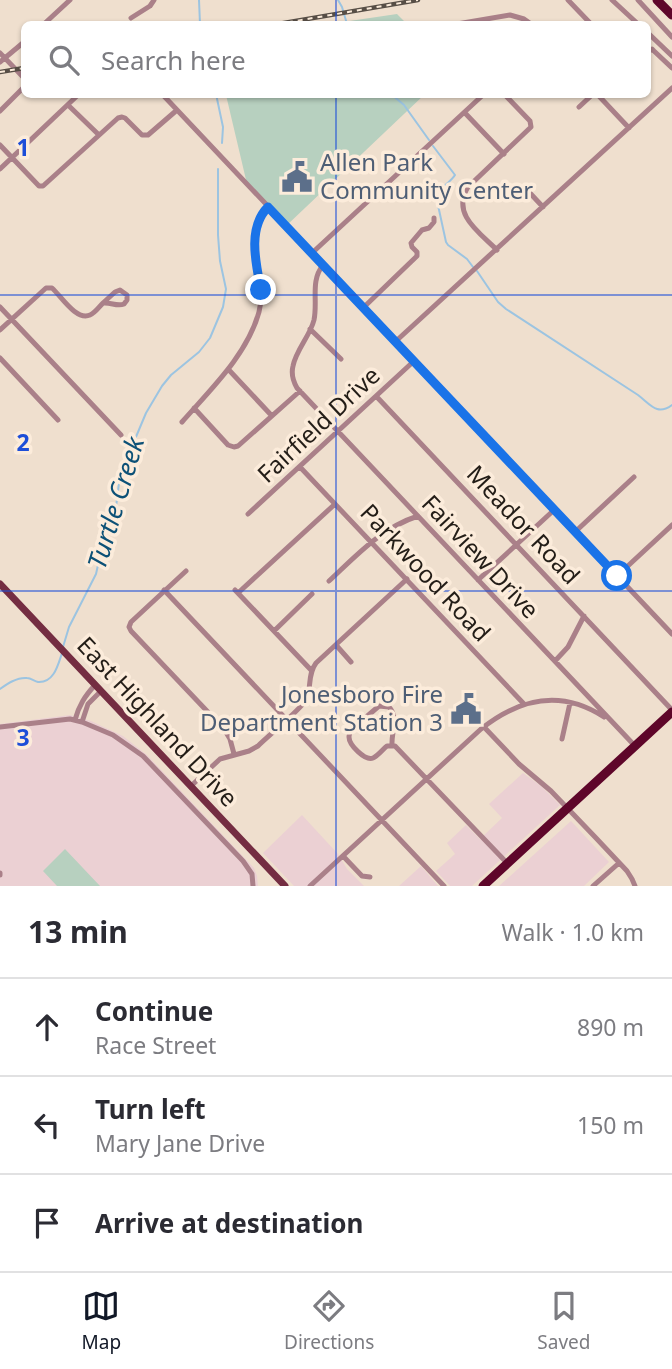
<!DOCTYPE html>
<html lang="en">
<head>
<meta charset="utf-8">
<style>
  :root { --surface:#fff; --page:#f7f7f7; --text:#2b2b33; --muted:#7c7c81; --line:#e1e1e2; --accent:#111827 }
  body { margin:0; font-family:"Noto Sans",sans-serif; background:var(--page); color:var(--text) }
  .stop { position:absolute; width:21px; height:21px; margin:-16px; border:5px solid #1a73e8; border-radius:50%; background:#fff }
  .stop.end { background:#1a73e8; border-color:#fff; box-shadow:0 2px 7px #0008 }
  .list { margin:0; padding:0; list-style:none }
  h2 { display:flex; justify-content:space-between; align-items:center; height:91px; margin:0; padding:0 28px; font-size:30px }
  h2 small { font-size:23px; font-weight:400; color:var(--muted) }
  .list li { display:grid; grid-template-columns:46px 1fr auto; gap:21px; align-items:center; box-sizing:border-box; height:98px; padding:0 28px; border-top:2px solid var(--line) }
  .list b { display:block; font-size:26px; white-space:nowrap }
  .list p { margin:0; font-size:23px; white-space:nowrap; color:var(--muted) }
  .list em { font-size:23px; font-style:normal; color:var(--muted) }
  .icon { flex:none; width:38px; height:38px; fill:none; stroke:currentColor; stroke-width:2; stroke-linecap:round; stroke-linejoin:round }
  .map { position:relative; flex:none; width:672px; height:886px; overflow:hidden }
  .search { position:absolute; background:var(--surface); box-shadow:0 2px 5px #0004; left:21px; right:21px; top:21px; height:77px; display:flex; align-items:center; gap:18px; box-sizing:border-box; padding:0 24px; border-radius:10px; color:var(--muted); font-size:26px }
  .sheet { height:385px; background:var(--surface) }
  nav { display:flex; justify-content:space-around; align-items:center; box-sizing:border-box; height:98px; border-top:2px solid var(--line); background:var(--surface); font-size:19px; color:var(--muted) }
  nav a { display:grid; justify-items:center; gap:4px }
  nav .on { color:var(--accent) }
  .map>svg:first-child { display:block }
  .commercial { fill:#ebd0d3 }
  .green { fill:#b7d0bf }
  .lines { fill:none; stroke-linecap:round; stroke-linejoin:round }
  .stream { stroke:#9cc4e1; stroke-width:2 }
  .minor { stroke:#aa8089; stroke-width:5 }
  .major { stroke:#742d42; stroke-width:7 }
  .highway { stroke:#5e062a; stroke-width:9 }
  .rail-casing { stroke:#574e46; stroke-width:4.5 }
  .rail { stroke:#fcecdb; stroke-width:2; stroke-dasharray:5; stroke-linecap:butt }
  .route { stroke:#1a73e8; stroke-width:9 }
  .grid { fill:none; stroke:#1d4ed8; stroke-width:2; stroke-opacity:0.55 }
  .labels { text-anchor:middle; stroke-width:7; stroke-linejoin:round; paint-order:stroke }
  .service-label { font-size:24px; fill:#4e5e75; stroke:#fcecdb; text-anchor:start }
  .street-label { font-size:24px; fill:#231d17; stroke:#fcecdb }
  .water-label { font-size:26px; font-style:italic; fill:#0d5177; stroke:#fcecdb }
  .grid-label { font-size:23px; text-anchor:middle; font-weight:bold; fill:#1d4ed8; stroke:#fcecdb; stroke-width:7; stroke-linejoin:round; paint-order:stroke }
</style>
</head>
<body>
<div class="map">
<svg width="672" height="886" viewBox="0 0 672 886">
  <rect width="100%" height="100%" fill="#efdfce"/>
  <path class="commercial" d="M70,715L91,721L123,736L147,755L254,868L257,876L258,886H0V724Z
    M523,773L541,786L560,805L472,886H450L436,871L455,854L447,843L466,825L480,839L502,818L489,804Z
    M302,815L338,854L347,869L364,886H294L263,853Z
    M571,821L609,862L584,886H499Z
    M421,866L438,886H399Z"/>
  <path class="green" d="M397,14L407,24H329Z
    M226,95H424L286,226L247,184Z
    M65,849L100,886H57L43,871Z"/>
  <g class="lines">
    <path class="stream" d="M199,0L200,24
      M338,0L342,7L347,24
      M216,94L223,127L222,143
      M391,94L404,105L429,140
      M433,146L455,175C450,183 440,187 436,196L446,242L448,245L467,259L473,267
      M477,271L498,302L506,309L638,395C651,405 657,416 672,405
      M63,647L69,627L96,574L104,538L115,515L120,475L146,413L162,386L171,375L199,352L210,338L223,307L226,289L220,261L218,235V169
      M0,689C7,684 17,677 27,678C31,678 34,681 38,682C54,683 58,665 62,653"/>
    <path class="minor" d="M568,0L591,24
      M612,0L638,24
      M638,0L672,37
      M131,18L150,6L154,0
      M44,24L70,0
      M457,24L510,15L524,19L531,24
      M648,33L672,56
      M648,52L652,49L654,51L672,68
      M0,53L24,78
      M0,62L24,42
      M162,94L672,634
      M597,94L629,128
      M68,105L99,135
      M579,107L593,94
      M0,111L24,87
      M465,113L504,154
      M0,145L39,186H43L118,118L122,117L125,118L142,135H148L177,110
      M0,169L79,94
      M529,192L543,207
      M497,250C479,232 451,214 468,187L531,127L530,121L504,94
      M312,253L484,94
      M323,265C310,281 318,301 314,320C310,336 296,350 293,366C291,374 293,381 297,388L635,746
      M120,290L127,295V300L124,304C117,307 111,302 103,303L115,292Z
      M0,307L121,435
      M363,308L417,256V252L412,247L411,243L422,230L429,228L434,222V218
      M310,329L341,359
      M0,330L46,288H52C61,296 76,321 90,315C95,313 99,307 103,303
      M395,342L672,88
      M0,358L58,420
      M228,369L272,416
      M376,396L672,710
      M194,408L228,445L234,447L238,446L300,391
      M182,422C211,389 247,355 259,312C268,279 239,235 269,207
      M300,467L524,704
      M248,514L414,361
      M575,532L634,477
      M186,571L131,622L129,627L131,631L224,729L230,739L234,754
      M617,576L672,525
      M478,580L554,510
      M329,581C356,556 381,528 418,516
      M164,590L444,886
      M235,590L311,670
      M238,593L335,504
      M274,631L312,594
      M336,645L351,662
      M555,661L568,647L584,616
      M379,706L389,707C399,718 391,732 392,746H387C383,749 378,756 373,758C365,761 349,745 349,737C349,735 350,733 350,731Z
      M75,720C79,705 85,696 95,685
      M82,722L88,704L101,691
      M0,727L70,719L82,722L113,735L143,756L243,861L252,874L253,886
      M484,727L519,764L551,791L596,838L627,871L632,879L635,886
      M562,739L570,703
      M392,746H395L507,863
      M191,786L220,759L249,751L258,746C268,736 300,710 306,700C312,688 307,675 316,663L407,579
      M343,856L362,876L370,877
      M0,873V875
      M310,886L481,729C520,698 561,689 604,717
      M593,886L619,863"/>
    <path class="major" d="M0,584L285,886"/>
    <path class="highway" d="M657,0L672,15
      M483,886L672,712"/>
    <defs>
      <path id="rail" d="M278,24L418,0
        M0,72L24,68"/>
    </defs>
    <use href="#rail" class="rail-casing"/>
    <use href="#rail" class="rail"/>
  </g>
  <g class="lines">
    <path class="route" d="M261,290C256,264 247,228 268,207L617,576"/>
  </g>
  <path class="grid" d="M336,0V24M336,94V886M0,295H672M0,591H672"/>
  <defs>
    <symbol id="civic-bare" viewBox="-9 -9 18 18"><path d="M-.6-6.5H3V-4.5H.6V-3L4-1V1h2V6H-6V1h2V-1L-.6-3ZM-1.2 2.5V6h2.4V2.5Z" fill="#5c6f8a" stroke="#fcecdb" stroke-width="2.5" paint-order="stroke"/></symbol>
  </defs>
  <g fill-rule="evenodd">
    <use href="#civic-bare" x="275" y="155" width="44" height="44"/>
    <use href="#civic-bare" x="444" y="687" width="44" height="44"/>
  </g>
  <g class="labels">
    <g class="service-label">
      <text x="320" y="171">Allen Park<tspan x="320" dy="28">Community Center</tspan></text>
      <text x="443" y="703" text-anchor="end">Jonesboro Fire<tspan x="443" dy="28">Department Station 3</tspan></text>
    </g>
    <g class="street-label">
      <text transform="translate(319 425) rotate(-43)" y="8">Fairfield Drive</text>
      <text transform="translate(523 525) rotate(47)" y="8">Meador Road</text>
      <text transform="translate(480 557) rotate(47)" y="8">Fairview Drive</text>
      <text transform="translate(425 573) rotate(47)" y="8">Parkwood Road</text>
      <text transform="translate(157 722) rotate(47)" y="8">East Highland Drive</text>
    </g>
    <g class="water-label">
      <text transform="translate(116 503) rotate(-73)" y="9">Turtle Creek</text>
    </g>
  </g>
  <g class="grid-label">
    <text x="23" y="156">1</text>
    <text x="23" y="451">2</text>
    <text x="23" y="746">3</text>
  </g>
</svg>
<div class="stop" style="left:617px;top:576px"></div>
<div class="stop end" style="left:261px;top:290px"></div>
<div class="search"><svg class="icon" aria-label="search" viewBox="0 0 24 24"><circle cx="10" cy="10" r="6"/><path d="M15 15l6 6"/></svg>Search here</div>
</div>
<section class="sheet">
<h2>13 min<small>Walk · 1.0 km</small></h2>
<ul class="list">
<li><svg class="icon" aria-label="ahead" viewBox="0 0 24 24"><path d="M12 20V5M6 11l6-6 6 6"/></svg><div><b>Continue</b><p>Race Street</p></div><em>890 m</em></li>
<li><svg class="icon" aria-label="left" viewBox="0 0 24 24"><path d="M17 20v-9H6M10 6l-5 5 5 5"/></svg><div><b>Turn left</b><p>Mary Jane Drive</p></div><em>150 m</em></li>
<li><svg class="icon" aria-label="arrive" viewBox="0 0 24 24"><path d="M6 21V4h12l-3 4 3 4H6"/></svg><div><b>Arrive at destination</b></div></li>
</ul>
</section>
<nav>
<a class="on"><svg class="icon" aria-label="map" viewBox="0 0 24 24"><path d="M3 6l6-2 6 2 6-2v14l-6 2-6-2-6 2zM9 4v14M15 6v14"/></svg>Map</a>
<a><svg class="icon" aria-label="directions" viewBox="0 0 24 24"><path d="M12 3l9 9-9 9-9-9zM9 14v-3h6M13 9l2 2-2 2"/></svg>Directions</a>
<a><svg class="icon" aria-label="saved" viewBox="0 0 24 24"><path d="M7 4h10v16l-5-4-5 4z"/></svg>Saved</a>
</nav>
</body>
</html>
